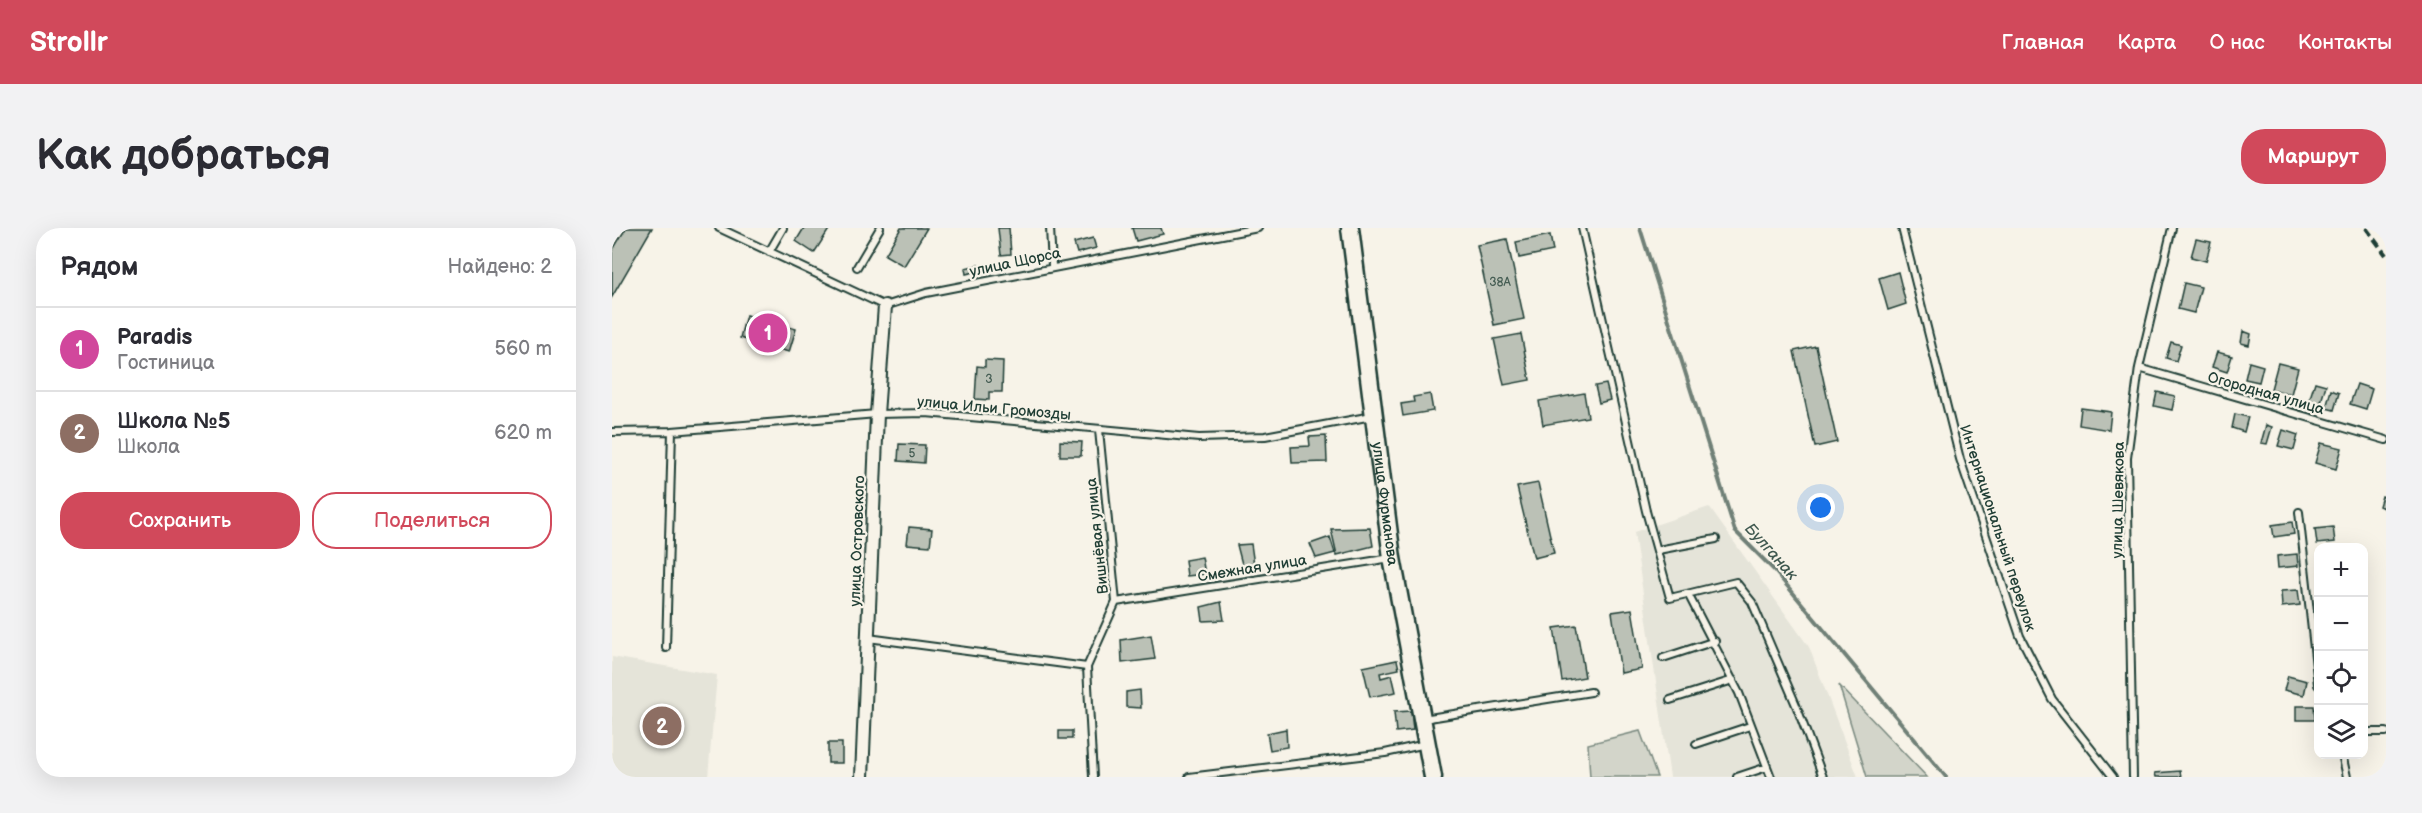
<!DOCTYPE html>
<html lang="ru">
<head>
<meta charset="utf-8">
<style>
  :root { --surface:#fff; --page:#f2f2f3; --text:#2b2b33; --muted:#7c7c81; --line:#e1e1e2; --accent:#d1495b }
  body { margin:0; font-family:"Balsamiq Sans",sans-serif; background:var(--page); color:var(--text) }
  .controls { position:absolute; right:18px; bottom:18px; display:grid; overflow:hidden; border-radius:12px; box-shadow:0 6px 24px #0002 }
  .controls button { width:54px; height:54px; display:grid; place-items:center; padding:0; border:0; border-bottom:2px solid var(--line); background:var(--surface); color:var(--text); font:30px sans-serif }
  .you { position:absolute; left:1209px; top:280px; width:21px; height:21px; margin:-15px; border:4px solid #fff; border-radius:50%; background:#1a73e8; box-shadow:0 0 0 9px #1a73e833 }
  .badge { display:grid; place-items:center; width:39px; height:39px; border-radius:50%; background:var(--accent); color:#fff; font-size:20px; font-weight:700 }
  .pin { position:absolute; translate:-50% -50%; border:3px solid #fff; box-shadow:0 2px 6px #0006 }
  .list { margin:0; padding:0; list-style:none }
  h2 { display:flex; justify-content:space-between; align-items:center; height:78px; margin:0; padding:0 24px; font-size:26px }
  h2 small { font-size:20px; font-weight:400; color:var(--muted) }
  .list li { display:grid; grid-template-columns:39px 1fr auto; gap:18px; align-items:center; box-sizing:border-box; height:84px; padding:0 24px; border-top:2px solid var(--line) }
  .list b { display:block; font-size:22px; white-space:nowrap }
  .list p { margin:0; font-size:20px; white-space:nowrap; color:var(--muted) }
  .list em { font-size:20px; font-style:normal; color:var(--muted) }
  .actions { display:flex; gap:12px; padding:18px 24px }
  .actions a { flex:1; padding:14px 0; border:2px solid var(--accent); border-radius:24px; text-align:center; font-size:21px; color:var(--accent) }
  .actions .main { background:var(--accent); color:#fff }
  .icon { flex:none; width:33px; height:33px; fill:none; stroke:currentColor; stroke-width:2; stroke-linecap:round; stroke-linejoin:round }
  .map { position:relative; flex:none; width:1774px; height:549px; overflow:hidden; border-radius:24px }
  header { display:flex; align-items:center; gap:36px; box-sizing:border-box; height:84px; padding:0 30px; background:var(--accent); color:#fff }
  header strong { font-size:28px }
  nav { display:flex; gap:33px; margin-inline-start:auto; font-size:21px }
  .intro { display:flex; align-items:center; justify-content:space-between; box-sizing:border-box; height:144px; padding:0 36px }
  h1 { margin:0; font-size:42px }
  .button { padding:15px 27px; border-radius:24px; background:var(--accent); color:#fff; font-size:21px; font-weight:700 }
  main { display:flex; gap:36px; padding:0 36px }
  aside { flex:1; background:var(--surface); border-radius:24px; box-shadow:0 6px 24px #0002 }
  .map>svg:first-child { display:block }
  .built { fill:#e5e4d9 }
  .green { fill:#d3d5ca; stroke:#79897f; stroke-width:1.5 }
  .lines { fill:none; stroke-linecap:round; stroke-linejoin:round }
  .stream { stroke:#6f8077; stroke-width:4 }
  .building { fill:#bbc1b6; stroke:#1f3d34; stroke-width:1.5 }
  .lane-casing { stroke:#1f3d34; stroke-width:10 }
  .street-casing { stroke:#1f3d34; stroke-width:16 }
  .secondary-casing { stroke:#1f3d34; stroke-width:21 }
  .lane { stroke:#f7f3e8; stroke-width:6 }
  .street { stroke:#f7f3e8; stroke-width:12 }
  .secondary { stroke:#f7f3e8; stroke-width:16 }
  .rail { stroke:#1f3d34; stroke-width:4; stroke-dasharray:9 4.5; stroke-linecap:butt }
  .labels { text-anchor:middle; stroke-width:4.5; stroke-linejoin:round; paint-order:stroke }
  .number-label { font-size:12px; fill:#465e54 }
  .street-label { font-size:15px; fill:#1f3d34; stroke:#f7f3e8 }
  .water-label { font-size:16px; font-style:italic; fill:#405950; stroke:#f7f3e8 }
</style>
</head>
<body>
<header>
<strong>Strollr</strong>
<nav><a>Главная</a><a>Карта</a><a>О нас</a><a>Контакты</a></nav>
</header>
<div class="intro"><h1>Как добраться</h1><a class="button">Маршрут</a></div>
<main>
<aside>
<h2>Рядом<small>Найдено: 2</small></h2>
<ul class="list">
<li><span class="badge" style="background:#d1479c">1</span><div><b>Paradis</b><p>Гостиница</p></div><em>560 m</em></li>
<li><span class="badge" style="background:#8d6e63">2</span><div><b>Школа №5</b><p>Школа</p></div><em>620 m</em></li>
</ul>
<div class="actions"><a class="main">Сохранить</a><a>Поделиться</a></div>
</aside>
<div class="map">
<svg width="1774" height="549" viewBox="0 0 1774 549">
  <rect width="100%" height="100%" fill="#f7f3e8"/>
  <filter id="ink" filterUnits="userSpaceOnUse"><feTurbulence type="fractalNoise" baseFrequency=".0167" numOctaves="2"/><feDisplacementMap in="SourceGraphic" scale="12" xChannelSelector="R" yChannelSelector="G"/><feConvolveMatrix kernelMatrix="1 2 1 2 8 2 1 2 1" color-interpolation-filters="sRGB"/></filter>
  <g filter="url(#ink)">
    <path class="built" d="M1097,279L1197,419L1246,549H1058L1022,304Z
      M0,429L105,447L96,549H0Z"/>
    <path class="green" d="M1227,457L1315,549H1255Z
      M1028,503L1045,549H978L976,516Z"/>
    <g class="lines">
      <path class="stream" d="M1028,0L1123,303L1162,342L1334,549"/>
    </g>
    <path class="building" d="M14,0H40L0,69V23Z
      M192,0H218L202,25L184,13Z
      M289,0H315L292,38L273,27Z
      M386,0H397L399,26L389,27Z
      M520,0H549L551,6L524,13Z
      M938,7L941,23L907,30L904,14Z
      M481,10L484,20L465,25L462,15Z
      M895,11L912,91L882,97L865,17Z
      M1584,11L1599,14L1594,33L1579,29Z
      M366,37L367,43L354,46L353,40Z
      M1286,44L1294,76L1276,82L1267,50Z
      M1572,55L1589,59L1582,85L1566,81Z
      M134,87L184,101L177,124L128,110Z
      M1631,103L1639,106L1637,117L1629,115Z
      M909,106L918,152L892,157L882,111Z
      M1559,114L1569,117L1564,133L1554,130Z
      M1204,118L1225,214L1203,219L1182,123Z
      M1605,124L1620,128L1615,144L1600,139Z
      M373,132L391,133L390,164H377V172L363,171L365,138L373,139Z
      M1637,134L1651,138L1647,154L1633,151Z
      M1666,135L1686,140L1679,166L1659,161Z
      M1703,154L1714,157L1708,177L1697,173Z
      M994,156L998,172L987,175L983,158Z
      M1745,156L1760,161L1754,181L1738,176Z
      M1719,162L1727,165L1722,182L1714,180Z
      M1545,164L1563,168L1560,182L1542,178Z
      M972,165L976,189L931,197L927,173Z
      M818,166L821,183L791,188L789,176L802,174L801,169Z
      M1469,180L1499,184L1497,202L1467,197Z
      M1623,186L1636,189L1632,204L1620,200Z
      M1654,197L1660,199L1655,216L1649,215Z
      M1671,202L1686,207L1682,222L1666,218Z
      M714,208L715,234L680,235L679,219L698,218L697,209Z
      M448,213L470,214L469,228H448Z
      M1709,215L1730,220L1724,241L1703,235Z
      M287,216L313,217L312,235L286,233Z
      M926,255L942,325L922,330L905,259Z
      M1770,268L1774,270V281L1767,278Z
      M1680,294L1682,306L1662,309L1660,297Z
      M297,299L320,301L318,318L295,316Z
      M1721,299L1723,314L1705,316L1703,301Z
      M758,300L761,318L725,327L719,301Z
      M718,309L723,325L704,330L698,316Z
      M639,316L642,337L631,340L625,317Z
      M1685,326L1686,338L1666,340L1665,328Z
      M590,329L593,346L575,348L573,332Z
      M1686,362L1688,377L1670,379L1669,363Z
      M609,374L612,392L591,393L589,379Z
      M1020,381L1030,441L1009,445L1000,384Z
      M964,397L973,449L950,453L942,400Z
      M539,407L543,431L510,435L509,412Z
      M785,432L787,441L768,445L769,450L780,447L784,464L758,469L751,439Z
      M1676,448L1695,453L1692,467L1672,462Z
      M528,462L529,480L514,479V464Z
      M1684,478H1702L1703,492H1684Z
      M799,483L801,502L784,504L782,484Z
      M674,501L675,519L658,522L655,505Z
      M447,503H460V511H447Z
      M216,515H230V535H216Z
      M1568,543L1569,549H1544L1543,545Z"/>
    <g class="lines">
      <defs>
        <path id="lane" d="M107,0L273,78L314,65L646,0
          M438,0L440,38
          M970,0L1034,283L1058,370L1124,354L1140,374L1184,477L1211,549
          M1290,0L1348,231L1408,408L1440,471L1501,549
          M157,24L171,0
          M245,39L268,0
          M1527,140L1774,212
          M0,204L60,203L265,186L314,185L587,210L653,208L760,188
          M1687,284L1706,457
          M1046,322L1104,311
          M1076,366L1127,465L1159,549
          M504,374L779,330
          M256,410L475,439
          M54,420L60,203
          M1051,430L1103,413
          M1058,472L1121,452
          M811,491L979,464
          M1752,504H1774
          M1084,516L1138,498
          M1730,526L1735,549
          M481,549L475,439L504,374L487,202
          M577,549L773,525L814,516
          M1125,549L1155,539
          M1521,549L1515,230L1527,140L1560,0"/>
        <path id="street" d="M250,549L265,186L273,78"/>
        <g id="secondary">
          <path id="s1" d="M738,0L780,330L821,549"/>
        </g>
      </defs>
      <use href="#lane" class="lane-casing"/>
      <use href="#street" class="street-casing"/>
      <use href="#secondary" class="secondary-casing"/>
      <use href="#lane" class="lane"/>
      <use href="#street" class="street"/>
      <use href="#secondary" class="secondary"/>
      <path class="rail" d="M1754,0L1774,27"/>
    </g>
  </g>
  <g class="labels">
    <g class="number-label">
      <text x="888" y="58">38А</text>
      <text x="377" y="155">3</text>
      <text x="300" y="229">5</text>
    </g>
    <g class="street-label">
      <text transform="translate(403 34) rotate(-12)" y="5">улица Щорса</text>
      <text transform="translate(1654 165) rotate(16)" y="5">Огородная улица</text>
      <text transform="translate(382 180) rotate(5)" y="5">улица Ильи Громозды</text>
      <text transform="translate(1506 272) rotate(-89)" y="5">улица Шевякова</text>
      <text dy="5" stroke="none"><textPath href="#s1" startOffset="278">улица Фурманова</textPath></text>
      <text transform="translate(1386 300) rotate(72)" y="5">Интернациональный переулок</text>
      <text transform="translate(485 308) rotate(-96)" y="5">Вишнёвая улица</text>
      <text transform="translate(245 313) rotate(-88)" y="5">улица Островского</text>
      <text transform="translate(640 340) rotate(-9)" y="5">Смежная улица</text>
    </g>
    <g class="water-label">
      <text transform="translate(1160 323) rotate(48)" y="6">Булганак</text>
    </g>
  </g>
</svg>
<div class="controls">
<button>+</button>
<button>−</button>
<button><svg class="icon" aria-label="locate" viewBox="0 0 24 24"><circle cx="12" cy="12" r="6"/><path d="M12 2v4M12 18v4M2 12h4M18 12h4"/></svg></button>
<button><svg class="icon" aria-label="layers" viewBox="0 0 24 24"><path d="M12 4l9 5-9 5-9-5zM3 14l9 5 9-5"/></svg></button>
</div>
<div class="you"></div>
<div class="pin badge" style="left:156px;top:105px;background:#d1479c">1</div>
<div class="pin badge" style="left:50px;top:498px;background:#8d6e63">2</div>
</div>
</main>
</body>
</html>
